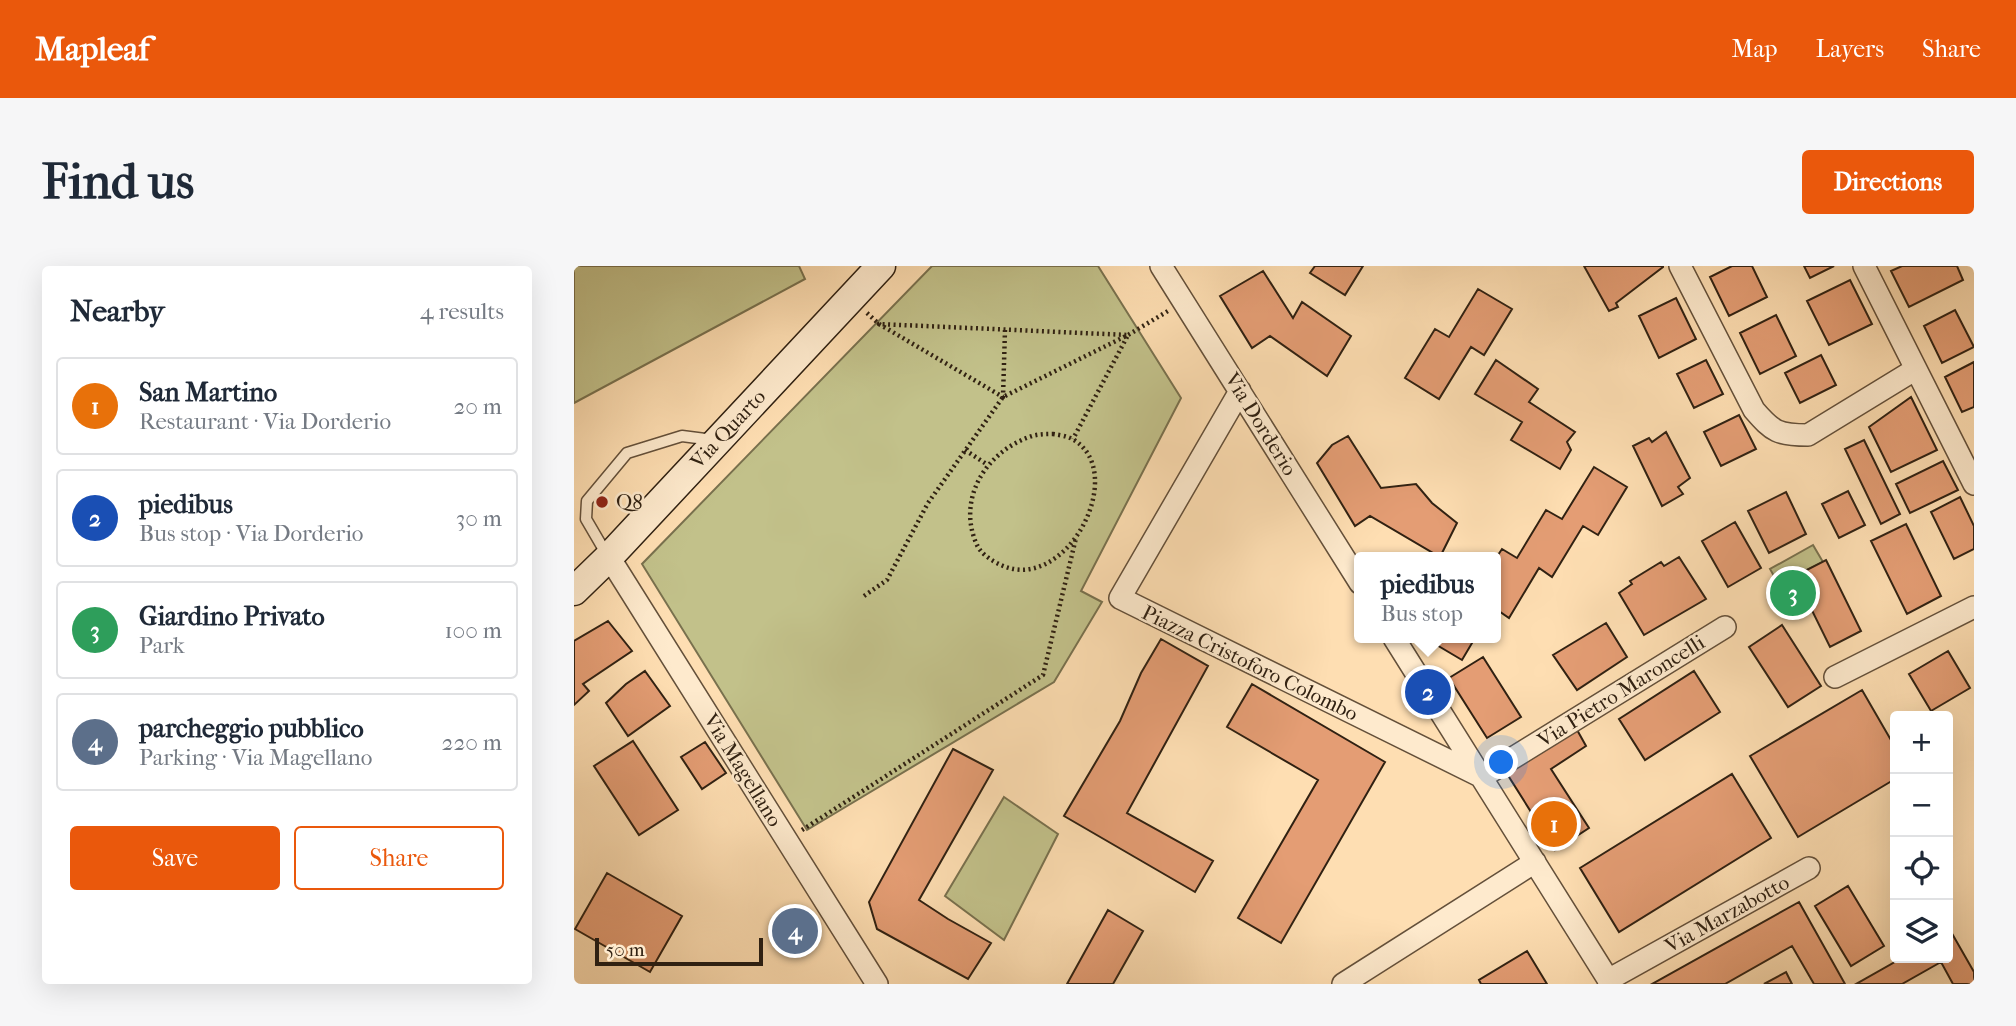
<!DOCTYPE html>
<html lang="en">
<head>
<meta charset="utf-8">
<style>
  :root { --surface:#fff; --page:#f6f6f7; --text:#1f2937; --muted:#747a83; --line:#e0e1e3; --accent:#ea580c }
  body { margin:0; font-family:"IM FELL French Canon",serif; background:var(--page); color:var(--text) }
  .controls { position:absolute; right:21px; bottom:21px; display:grid; overflow:hidden; border-radius:7px; box-shadow:0 7px 28px #0002 }
  .controls button { width:63px; height:63px; display:grid; place-items:center; padding:0; border:0; border-bottom:2px solid var(--line); background:var(--surface); color:var(--text); font:35px sans-serif }
  .scale { position:absolute; left:21px; bottom:18px; width:168px; box-sizing:border-box; padding-left:7px; border:4px solid #302112; border-top:0; font-size:19px; line-height:24px; white-space:nowrap; color:#302112; -webkit-text-stroke:5px #feeacd; paint-order:stroke }
  .you { position:absolute; left:928px; top:497px; width:24px; height:24px; margin:-18px; border:5px solid #fff; border-radius:50%; background:#1a73e8; box-shadow:0 0 0 10px #1a73e833 }
  .badge { display:grid; place-items:center; width:46px; height:46px; border-radius:50%; background:var(--accent); color:#fff; font-size:23px; font-weight:700 }
  .pin { position:absolute; translate:-50% -50%; border:4px solid #fff; box-shadow:0 2px 7px #0006 }
  .popup { position:absolute; left:780px; top:286px; width:147px; height:91px; box-sizing:border-box; display:grid; place-content:center; border-radius:7px; background:var(--surface); filter:drop-shadow(0 2px 5px #0005); font-size:23px; white-space:nowrap; color:var(--muted) }
  .popup b { font-size:26px; color:var(--text) }
  .popup::after { content:''; position:absolute; left:50%; top:100%; margin-left:-14px; border:14px solid transparent; border-top-color:var(--surface) }
  .list { margin:0; padding:0; list-style:none }
  h2 { display:flex; justify-content:space-between; align-items:center; height:91px; margin:0; padding:0 28px; font-size:30px }
  h2 small { font-size:23px; font-weight:400; color:var(--muted) }
  .list li { display:grid; grid-template-columns:46px 1fr auto; gap:21px; align-items:center; box-sizing:border-box; height:98px; margin:0 14px 14px; padding:0 14px; border:2px solid var(--line); border-radius:7px }
  .list b { display:block; font-size:26px; white-space:nowrap }
  .list p { margin:0; font-size:23px; white-space:nowrap; color:var(--muted) }
  .list em { font-size:23px; font-style:normal; color:var(--muted) }
  .actions { display:flex; gap:14px; padding:21px 28px }
  .actions a { flex:1; padding:16px 0; border:2px solid var(--accent); border-radius:7px; text-align:center; font-size:24px; color:var(--accent) }
  .actions .main { background:var(--accent); color:#fff }
  .icon { flex:none; width:38px; height:38px; fill:none; stroke:currentColor; stroke-width:2; stroke-linecap:round; stroke-linejoin:round }
  .map { position:relative; flex:none; width:1400px; height:718px; overflow:hidden; border-radius:7px }
  header { display:flex; align-items:center; gap:42px; box-sizing:border-box; height:98px; padding:0 35px; background:var(--accent); color:#fff }
  header strong { font-size:33px }
  nav { display:flex; gap:38px; margin-inline-start:auto; font-size:24px }
  .intro { display:flex; align-items:center; justify-content:space-between; box-sizing:border-box; height:168px; padding:0 42px }
  h1 { margin:0; font-size:49px }
  .button { padding:18px 32px; border-radius:7px; background:var(--accent); color:#fff; font-size:24px; font-weight:700 }
  main { display:flex; gap:42px; padding:0 42px }
  aside { flex:1; background:var(--surface); border-radius:7px; box-shadow:0 7px 28px #0002 }
  .map>svg:first-child { display:block }
  .green { fill:#c2c18a; stroke:#79714e; stroke-width:2 }
  .building { fill:#e49d74; stroke:#302112; stroke-width:2 }
  .lines { fill:none; stroke-linecap:round; stroke-linejoin:round }
  .lane-casing { stroke:#64503a; stroke-width:13 }
  .street-casing { stroke:#64503a; stroke-width:24 }
  .secondary-casing { stroke:#302112; stroke-width:31 }
  .path { stroke:#302112; stroke-width:4.5; stroke-dasharray:2 3.5; stroke-linecap:butt }
  .lane { stroke:#feeacd; stroke-width:10 }
  .street { stroke:#feeacd; stroke-width:21 }
  .secondary { stroke:#feeacd; stroke-width:28 }
  .poi-dot { fill:#8f2418; stroke:#feeacd; stroke-width:2.5 }
  .labels { text-anchor:middle; stroke-width:5; stroke-linejoin:round; paint-order:stroke }
  .street-label { font-size:21px; fill:#302112; stroke:#feeacd }
  .poi-label { font-size:21px; fill:#302112; stroke:#feeacd; text-anchor:start }
</style>
</head>
<body>
<header>
<strong>Mapleaf</strong>
<nav><a>Map</a><a>Layers</a><a>Share</a></nav>
</header>
<div class="intro"><h1>Find us</h1><a class="button">Directions</a></div>
<main>
<aside>
<h2>Nearby<small>4 results</small></h2>
<ul class="list">
<li><span class="badge" style="background:#e8710a">1</span><div><b>San Martino</b><p>Restaurant · Via Dorderio</p></div><em>20 m</em></li>
<li><span class="badge" style="background:#1a4fb4">2</span><div><b>piedibus</b><p>Bus stop · Via Dorderio</p></div><em>30 m</em></li>
<li><span class="badge" style="background:#2e9e5b">3</span><div><b>Giardino Privato</b><p>Park</p></div><em>100 m</em></li>
<li><span class="badge" style="background:#5c6f8a">4</span><div><b>parcheggio pubblico</b><p>Parking · Via Magellano</p></div><em>220 m</em></li>
</ul>
<div class="actions"><a class="main">Save</a><a>Share</a></div>
</aside>
<div class="map">
<svg width="1400" height="718" viewBox="0 0 1400 718">
  <rect width="100%" height="100%" fill="#fedeb2"/>
  <filter id="stains"><feTurbulence type="fractalNoise" baseFrequency=".00286" numOctaves="4"/><feColorMatrix values="0 0 0 0 .2 0 0 0 0 .09 0 0 0 0 .02 0 0 0 .5 -.17"/></filter>
  <radialGradient id="worn" r=".72"><stop offset=".6" stop-color="#630" stop-opacity="0"/><stop offset="1" stop-color="#630" stop-opacity=".3"/></radialGradient>
  <path class="green" d="M0,0H225L231,13L0,137Z
    M358,0H524L607,132L507,325L528,336L480,416L233,564L68,298Z
    M1239,279L1249,296L1221,310L1236,344L1223,351L1196,303Z
    M430,531L484,568L430,674L371,630Z"/>
  <path class="building" d="M741,0H789L771,29L736,7Z
    M1010,0H1089V1L1042,37L1044,41L1035,45Z
    M1158,0H1178L1193,31L1155,50L1136,11Z
    M1230,0H1260L1236,12Z
    M1328,0H1383L1389,14L1335,41L1317,5Z
    M689,5L719,52L728,36L777,70L753,110L696,70L678,82L646,30Z
    M1276,14L1298,58L1255,79L1233,35Z
    M904,23L938,43L910,89L897,81L865,133L831,112L861,63L875,71Z
    M1102,32L1122,73L1085,92L1065,50Z
    M1381,44L1400,81L1368,97L1350,60Z
    M1202,49L1222,90L1186,108L1166,67Z
    M1247,89L1262,119L1226,137L1211,107Z
    M922,94L964,123L955,136L1001,166L993,176L997,184L986,203L937,174L948,156L901,128Z
    M1132,94L1149,128L1120,142L1103,108Z
    M1400,96V141L1388,146L1371,111Z
    M1337,131L1363,184L1317,206L1295,161Z
    M1165,149L1182,183L1147,200L1130,166Z
    M1092,166L1116,212L1104,221L1109,228L1088,240L1059,180L1075,172L1078,176Z
    M774,170L807,222L842,218L858,237L883,257L866,291L796,250L781,260L743,197L758,179Z
    M1290,174L1326,248L1307,258L1271,183Z
    M1369,195L1384,224L1336,247L1322,218Z
    M1020,201L1053,221L1024,269L1009,260L978,311L965,302L935,352L922,343V292L928,283L943,292L972,244L988,253Z
    M1274,225L1291,259L1265,272L1248,238Z
    M1212,226L1232,268L1195,287L1174,245Z
    M1386,231L1400,260V283L1380,293L1357,246Z
    M1161,256L1187,302L1154,321L1128,275Z
    M1332,258L1367,330L1333,348L1297,275Z
    M1105,291L1132,333L1070,369L1045,327L1058,318L1056,315L1087,296L1090,300Z
    M1252,294L1287,365L1256,381L1221,310Z
    M34,355L58,385L9,418L15,425L0,439V375Z
    M1032,357L1053,391L1003,424L979,389Z
    M1208,359L1247,420L1214,441L1175,381Z
    M851,372H901L888,394Z
    M587,373L634,400L553,547L639,595L621,626L490,550L546,455L567,407Z
    M1374,385L1396,422L1357,445L1335,408Z
    M909,391L947,451L913,472L875,412Z
    M71,405L96,440L54,470L32,437L52,418Z
    M1120,405L1146,446L1071,494L1045,453Z
    M678,418L811,496L707,677L664,652L744,514L653,461Z
    M1288,424L1321,481V513L1224,571L1176,490Z
    M1002,462L1012,480L977,503L1015,562L981,584L930,503Z
    M59,475L104,544L65,569L20,500Z
    M131,476L152,507L128,523L107,491Z
    M379,483L419,504L345,634L374,653L417,677L394,713L303,663L295,636Z
    M1158,508L1197,572L1045,666L1006,602Z
    M33,607L108,650L76,706L1,663Z
    M1274,620L1310,680L1277,700L1241,640Z
    M1225,636L1271,718H1240L1218,680L1151,718H1078Z
    M534,644L569,665L539,718H493Z
    M1376,664L1400,706V718H1379L1367,696L1328,718H1282L1328,692H1374V666Z
    M953,685L973,718H907L905,714Z
    M1212,706L1218,718H1190Z"/>
  <g class="lines">
    <defs>
      <path id="lane" d="M33,289L12,253L13,235L53,187L108,170L139,174"/>
      <path id="street" d="M587,0L786,317
        M1106,0L1180,144C1199,166 1204,169 1234,169L1342,103
        M1290,0L1400,218
        M666,125L546,332L908,511L1151,361
        M35,291L303,718
        M820,372L1037,718
        M1261,411L1400,341
        M1034,714L1235,602
        M769,718L961,596"/>
      <path id="secondary" d="M0,325L35,291L307,0"/>
    </defs>
    <use href="#lane" class="lane-casing"/>
    <use href="#street" class="street-casing"/>
    <use href="#secondary" class="secondary-casing"/>
    <path class="path" d="M293,47L305,58
      M431,64L429,131L305,58L554,69L499,173
      M479,168C485,169 494,170 500,174C555,208 492,329 427,299C418,295 407,288 403,279C382,233 412,185 458,170C465,168 472,168 479,168Z
      M391,184L414,199
      M290,330L313,314L354,237L429,131L554,69L594,45
      M228,564L469,409L502,272"/>
    <use href="#lane" class="lane"/>
    <use href="#street" class="street"/>
    <use href="#secondary" class="secondary"/>
  </g>
  <circle class="poi-dot" cx="28" cy="236" r="7"/>
  <g class="labels">
    <g class="street-label">
      <text transform="translate(687 158) rotate(58)" y="7">Via Dorderio</text>
      <text transform="translate(154 163) rotate(-47)" y="7">Via Quarto</text>
      <text transform="translate(676 397) rotate(26)" y="7">Piazza Cristoforo Colombo</text>
      <text transform="translate(1047 425) rotate(-32)" y="7">Via Pietro Maroncelli</text>
      <text transform="translate(169 504) rotate(58)" y="7">Via Magellano</text>
      <text transform="translate(1153 648) rotate(-29)" y="7">Via Marzabotto</text>
    </g>
    <g class="poi-label">
      <text x="42" y="243">Q8</text>
    </g>
  </g>
  <rect width="100%" height="100%" filter="url(#stains)"/>
  <rect width="100%" height="100%" fill="url(#worn)"/>
</svg>
<div class="controls">
<button>+</button>
<button>−</button>
<button><svg class="icon" aria-label="locate" viewBox="0 0 24 24"><circle cx="12" cy="12" r="6"/><path d="M12 2v4M12 18v4M2 12h4M18 12h4"/></svg></button>
<button><svg class="icon" aria-label="layers" viewBox="0 0 24 24"><path d="M12 4l9 5-9 5-9-5zM3 14l9 5 9-5"/></svg></button>
</div>
<div class="scale">50 m</div>
<div class="you"></div>
<div class="pin badge" style="left:980px;top:558px;background:#e8710a">1</div>
<div class="pin badge" style="left:854px;top:426px;background:#1a4fb4">2</div>
<div class="popup"><b>piedibus</b>Bus stop</div>
<div class="pin badge" style="left:1219px;top:327px;background:#2e9e5b">3</div>
<div class="pin badge" style="left:221px;top:665px;background:#5c6f8a">4</div>
</div>
</main>
</body>
</html>
